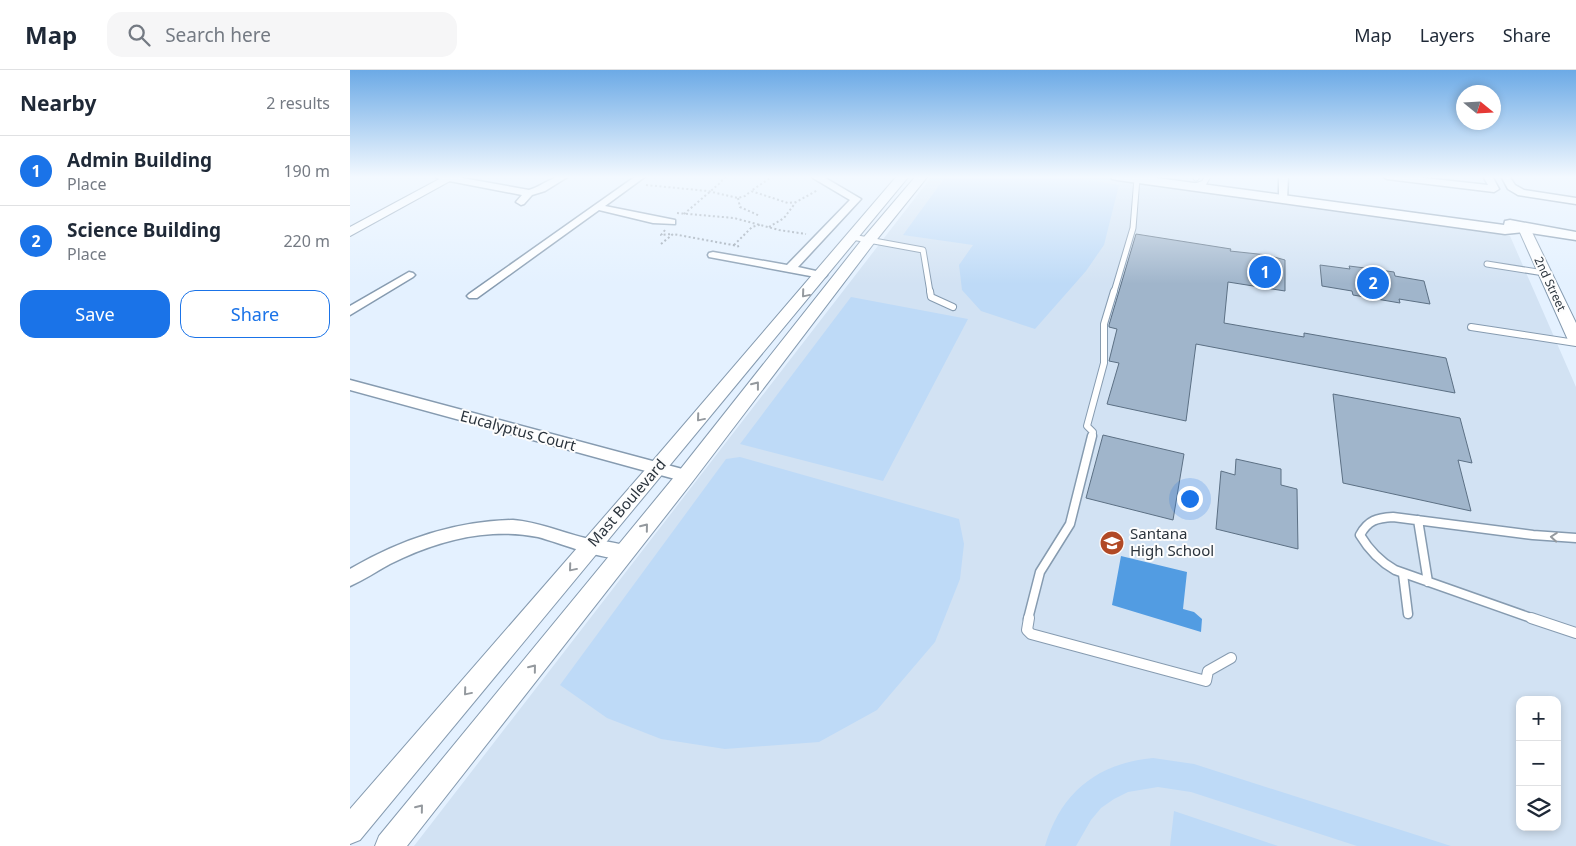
<!DOCTYPE html>
<html lang="en">
<head>
<meta charset="utf-8">
<style>
  :root { --surface:#fff; --page:#f6f6f7; --text:#1f2937; --muted:#747a83; --line:#e0e1e3; --accent:#1a73e8 }
  body { margin:0; font-family:"Noto Sans",sans-serif; background:var(--page); color:var(--text) }
  .controls { position:absolute; right:15px; bottom:15px; display:grid; overflow:hidden; border-radius:10px; box-shadow:0 2px 8px #0003 }
  .controls button { width:45px; height:45px; display:grid; place-items:center; padding:0; border:0; border-bottom:1px solid var(--line); background:var(--surface); color:var(--text); font:25px sans-serif }
  .compass { position:absolute; left:1106px; top:15px; width:45px; height:45px; border-radius:50%; background:var(--surface); box-shadow:0 2px 8px #0003; rotate:108deg }
  .you { position:absolute; left:839px; top:428px; width:18px; height:18px; margin:-12px; border:4px solid #fff; border-radius:50%; background:#1a73e8; box-shadow:0 0 0 8px #1a73e833 }
  .badge { display:grid; place-items:center; width:32px; height:32px; border-radius:50%; background:var(--accent); color:#fff; font-size:16px; font-weight:700 }
  .pin { position:absolute; translate:-50% -50%; border:2px solid #fff; box-shadow:0 1px 5px #0006 }
  .list { margin:0; padding:0; list-style:none }
  h2 { display:flex; justify-content:space-between; align-items:center; height:65px; margin:0; padding:0 20px; font-size:21px }
  h2 small { font-size:16px; font-weight:400; color:var(--muted) }
  .list li { display:grid; grid-template-columns:32px 1fr auto; gap:15px; align-items:center; box-sizing:border-box; height:70px; padding:0 20px; border-top:1px solid var(--line) }
  .list b { display:block; font-size:19px; white-space:nowrap }
  .list p { margin:0; font-size:16px; white-space:nowrap; color:var(--muted) }
  .list em { font-size:16px; font-style:normal; color:var(--muted) }
  .actions { display:flex; gap:10px; padding:15px 20px }
  .actions a { flex:1; padding:11px 0; border:1px solid var(--accent); border-radius:15px; text-align:center; font-size:18px; color:var(--accent) }
  .actions .main { background:var(--accent); color:#fff }
  .icon { flex:none; width:28px; height:28px; fill:none; stroke:currentColor; stroke-width:2; stroke-linecap:round; stroke-linejoin:round }
  .map { position:relative; flex:none; width:1226px; height:776px; overflow:hidden }
  header { display:flex; align-items:center; gap:30px; box-sizing:border-box; height:70px; padding:0 25px; background:var(--surface); border-bottom:1px solid var(--line) }
  header strong { font-size:24px }
  nav { display:flex; gap:28px; margin-inline-start:auto; font-size:18px }
  .search { width:350px; height:45px; background:var(--page); display:flex; align-items:center; gap:12px; box-sizing:border-box; padding:0 18px; border-radius:15px; color:var(--muted); font-size:19px }
  main { display:flex }
  aside { flex:1; background:var(--surface) }
  .map>svg:first-child { display:block }
  .built { fill:#d2e2f3; fill-rule:evenodd }
  .green { fill:#bedaf7 }
  .water { fill:#529ce2 }
  .building { fill:#a0b5cb; stroke:#5c7084 }
  .lines { fill:none; stroke-linecap:round; stroke-linejoin:round }
  .service-far3-casing { stroke:#869bb0; stroke-width:7 }
  .service-far2-casing { stroke:#869bb0; stroke-width:8 }
  .service-far1-casing { stroke:#869bb0; stroke-width:11 }
  .service-casing { stroke:#869bb0; stroke-width:12 }
  .minor-casing { stroke:#869bb0; stroke-width:3 }
  .tertiary-casing { stroke:#869bb0; stroke-width:2 }
  .secondary-casing { stroke:#869bb0; stroke-width:3 }
  .path { stroke:#939eaa; stroke-width:2; stroke-dasharray:2 2.5; stroke-linecap:butt }
  .service-far3 { stroke:#fff; stroke-width:5 }
  .service-far2 { stroke:#fff; stroke-width:6 }
  .service-far1 { stroke:#fff; stroke-width:8 }
  .service { stroke:#fff; stroke-width:10 }
  .minor { fill:#fff; fill-rule:evenodd }
  .tertiary { fill:#fff; fill-rule:evenodd }
  .secondary { fill:#fff; fill-rule:evenodd }
  .oneway { stroke:#94999e }
  .labels { text-anchor:middle; stroke-width:4; stroke-linejoin:round; paint-order:stroke }
  .far-street-label { font-size:12px; fill:#2a333c; stroke:#fdfdfd }
  .street-label { font-size:15px; fill:#2a333c; stroke:#fdfdfd }
  .poi-label { font-size:15px; fill:#2a333c; stroke:#fdfdfd; text-anchor:start }
</style>
</head>
<body>
<header>
<strong>Map</strong>
<div class="search"><svg class="icon" aria-label="search" viewBox="0 0 24 24"><circle cx="10" cy="10" r="6"/><path d="M15 15l6 6"/></svg>Search here</div>
<nav><a>Map</a><a>Layers</a><a>Share</a></nav>
</header>
<main>
<aside>
<h2>Nearby<small>2 results</small></h2>
<ul class="list">
<li><span class="badge">1</span><div><b>Admin Building</b><p>Place</p></div><em>190 m</em></li>
<li><span class="badge">2</span><div><b>Science Building</b><p>Place</p></div><em>220 m</em></li>
</ul>
<div class="actions"><a class="main">Save</a><a>Share</a></div>
</aside>
<div class="map">
<svg width="1226" height="776" viewBox="0 0 1226 776">
  <rect width="100%" height="100%" fill="#e4f1ff"/>
  <path class="built" d="M582,106H742L1160,166L1226,317V776H64ZM1170,630H1207V757H1170Z"/>
  <path class="green" d="M596,106H709L769,115L754,175L736,201L685,259L631,241L612,220L609,195L623,175L553,165Z
    M501,227L618,249L533,411L390,374Z
    M390,387L609,449L614,474L610,509L585,572L527,640L469,672L375,679L311,669L257,648L210,615L376,389Z
    M803,688L844,694L1101,776H1007L841,722L808,717L778,722L764,729L751,738L741,750L726,776H695C711,722 748,693 803,688Z
    M824,741L928,776H820Z"/>
  <path class="water" d="M771,486L837,502L833,539L844,542L852,549L851,562L762,535Z"/>
  <path class="building" d="M786,164L881,179L880,181L917,185L935,190V221L878,212L874,253L954,267V263L1096,288L1105,323L846,274L836,351L757,334L769,293L759,291L767,259L759,257V255Z
    M970,195L1000,199L999,196L1023,199L1044,202L1045,206L1074,211L1080,234L1049,229L1050,233L1003,225L1002,221L972,216Z
    M983,324L1110,348L1122,393L1108,390L1121,441L993,413Z
    M753,365L834,384L823,450L736,428Z
    M886,389L931,399V415L947,419L948,479L866,459L871,401L885,405Z"/>
  <g class="lines">
    <defs>
      <path id="service-far3" d="M846,108L847,106
        M845,116L854,113L858,106
        M502,167L573,180L580,222
        M1137,194L1194,203
        M764,222L783,158L787,108"/>
      <path id="service-far2" d="M580,221L581,227L603,237
        M1121,257L1226,273
        M742,367L743,362L737,356L754,293V254L764,221"/>
      <path id="service-far1" d="M1068,450L1078,512
        M1053,504L1058,544
        M678,549L690,502L720,454L742,366
        M1184,549L1045,500C1029,491 1019,480 1010,465C1018,450 1027,448 1043,447L1183,465L1226,468"/>
      <path id="service" d="M679,548L677,560L681,564L856,611L858,601L881,588
        M1181,548L1226,563"/>
      <path id="minor" d="M84,106H101L179,120C193,116 204,104 219,106L195,121L182,125L174,134L171,135L166,132L172,125L89,109Z
        M286,106H296L255,136L325,150V154L303,153L249,140L127,228H119L117,226L119,224Z
        M462,106H472L511,129L448,197L475,203L477,205L475,207L471,208L359,187L358,185L359,183L363,182L437,195L500,130L463,108Z
        M929,106H938L937,131L934,132L929,129Z
        M1032,106H1056L1138,115L1133,106H1142L1149,119L1144,122L1037,109Z
        M1151,106H1159L1165,115L1174,120L1226,128V134L1168,125L1158,119Z
        M59,202L63,203L65,205L63,207L0,245V236Z
        M0,310L336,400L341,402L344,406L341,410L336,412L0,320Z
        M163,450C188,452 211,462 235,468C250,471 266,472 281,477L283,482L281,487C260,494 211,473 188,467C173,464 158,463 143,464C107,466 72,478 40,494C27,501 14,510 0,516V499C50,470 105,451 163,450Z"/>
      <path id="tertiary" d="M95,106H109L0,166V157Z
        M547,106H559L10,770L0,774V739L301,393Z
        M566,106H578L524,173L343,411L57,776H25L29,766L329,401L514,167Z
        M1174,154L1180,158L1226,253V275L1220,273L1218,270L1168,158Z"/>
      <path id="secondary" d="M761,106H792L1154,155L1155,151L1160,150L1226,162V170L1174,162L1155,164L767,110L762,109Z"/>
    </defs>
    <use href="#service-far3" class="service-far3-casing"/>
    <use href="#service-far2" class="service-far2-casing"/>
    <use href="#service-far1" class="service-far1-casing"/>
    <use href="#service" class="service-casing"/>
    <use href="#minor" class="minor-casing"/>
    <use href="#tertiary" class="tertiary-casing"/>
    <use href="#secondary" class="secondary-casing"/>
    <path class="path" d="M423,106L401,121L438,133L446,132
      M296,115L358,121L388,128L395,126L401,121
      M388,128L390,137L410,146
      M327,143L384,148L429,160L456,164
      M334,144L370,113L376,106
      M419,157L434,148L446,132L468,120
      M315,160L311,165L322,164
      M311,174L323,164L388,176L389,179
      M384,175L402,157L412,154"/>
    <use href="#service-far3" class="service-far3"/>
    <use href="#service-far2" class="service-far2"/>
    <use href="#service-far1" class="service-far1"/>
    <use href="#service" class="service"/>
    <use href="#minor" class="minor"/>
    <use href="#tertiary" class="tertiary"/>
    <use href="#secondary" class="secondary"/>
  </g>
  <defs><path id="oneway-chevron" d="M-2-3.5L2.5 0L-2 3.5" fill="none" stroke-width="1.6" stroke-linecap="round" stroke-linejoin="round" transform="scale(1.25)"/></defs>
  <g class="oneway">
    <use href="#oneway-chevron" transform="translate(455 224) rotate(130)"/>
    <use href="#oneway-chevron" transform="translate(406 315) rotate(-52)"/>
    <use href="#oneway-chevron" transform="translate(350 348) rotate(130)"/>
    <use href="#oneway-chevron" transform="translate(295 457) rotate(-51)"/>
    <use href="#oneway-chevron" transform="translate(1204 467) rotate(-175)"/>
    <use href="#oneway-chevron" transform="translate(222 498) rotate(130)"/>
    <use href="#oneway-chevron" transform="translate(183 598) rotate(-51)"/>
    <use href="#oneway-chevron" transform="translate(117 622) rotate(130)"/>
    <use href="#oneway-chevron" transform="translate(70 738) rotate(-51)"/>
  </g>
  <linearGradient id="sky" x2="0" y2="1"><stop stop-color="#6caae6"/><stop offset="0.5" stop-color="#f3f9ff"/><stop offset="1" stop-color="#f3f9ff" stop-opacity="0"/></linearGradient>
  <rect width="1226" height="214" fill="url(#sky)"/>
  <defs>
    <symbol id="school-disc" viewBox="-11 -11 22 22"><circle r="9.5" fill="#b14925" stroke="#fdfdfd"/><path d="M0-5L7-2L0 1L-7-2ZM-4 1L0 2.5L4 1V4Q0 6-4 4Z" fill="#fff"/></symbol>
  </defs>
  <g fill-rule="evenodd">
    <use href="#school-disc" x="748" y="459" width="28" height="28"/>
  </g>
  <g class="labels">
    <g class="far-street-label">
      <text transform="translate(1200 214) rotate(65)" y="4">2nd Street</text>
    </g>
    <g class="street-label">
      <text transform="translate(168 361) rotate(15)" y="5">Eucalyptus Court</text>
      <text transform="translate(277 433) rotate(-49)" y="5">Mast Boulevard</text>
    </g>
    <g class="poi-label">
      <text x="780" y="469">Santana<tspan x="780" dy="17">High School</tspan></text>
    </g>
  </g>
</svg>
<div class="controls">
<button>+</button>
<button>−</button>
<button><svg class="icon" aria-label="layers" viewBox="0 0 24 24"><path d="M12 4l9 5-9 5-9-5zM3 14l9 5 9-5"/></svg></button>
</div>
<svg class="compass" viewBox="-18 -18 36 36"><path d="M0-13l5 13h-10z" fill="#e53935"/><path d="M0 13l5-13h-10z" fill="#747a83"/></svg>
<div class="you"></div>
<div class="pin badge" style="left:915px;top:202px">1</div>
<div class="pin badge" style="left:1023px;top:213px">2</div>
</div>
</main>
</body>
</html>
